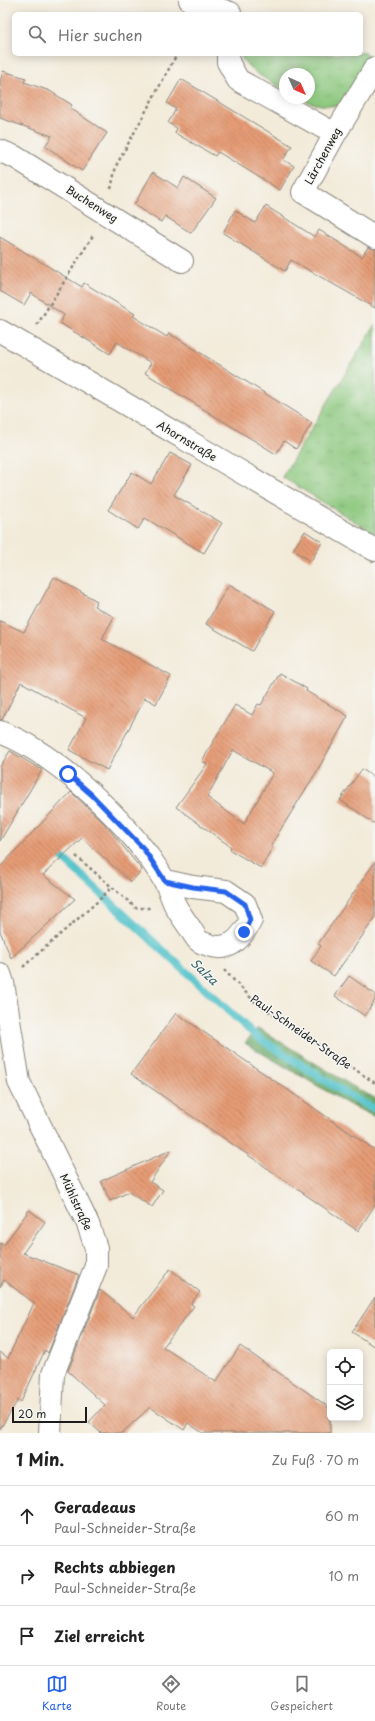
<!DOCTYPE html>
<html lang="de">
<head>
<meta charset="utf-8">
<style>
  :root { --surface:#fff; --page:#f2f2f2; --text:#222; --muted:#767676; --line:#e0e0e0; --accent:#2563eb }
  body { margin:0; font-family:"Playpen Sans",sans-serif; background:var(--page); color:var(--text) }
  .controls { position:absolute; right:12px; bottom:12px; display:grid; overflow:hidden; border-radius:6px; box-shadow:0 2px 10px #0003 }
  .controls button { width:36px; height:36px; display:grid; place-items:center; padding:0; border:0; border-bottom:1px solid var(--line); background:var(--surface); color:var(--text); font:20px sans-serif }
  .compass { position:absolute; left:279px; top:68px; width:36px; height:36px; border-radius:50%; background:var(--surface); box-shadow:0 2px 10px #0003; rotate:135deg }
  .scale { position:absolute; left:12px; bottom:10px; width:75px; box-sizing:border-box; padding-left:4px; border:2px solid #1c1c1c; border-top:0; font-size:11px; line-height:14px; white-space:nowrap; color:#1c1c1c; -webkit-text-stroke:3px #f6f6f2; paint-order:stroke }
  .stop { position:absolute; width:12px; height:12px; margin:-9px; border:3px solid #2563eb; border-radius:50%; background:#fff }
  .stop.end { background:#2563eb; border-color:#fff; box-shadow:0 1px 4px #0008 }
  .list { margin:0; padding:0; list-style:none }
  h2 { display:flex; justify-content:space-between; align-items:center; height:52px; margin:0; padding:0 16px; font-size:17px }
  h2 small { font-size:13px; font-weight:400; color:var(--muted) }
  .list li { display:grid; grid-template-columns:26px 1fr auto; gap:12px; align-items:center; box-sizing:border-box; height:60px; padding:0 16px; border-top:1px solid var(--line) }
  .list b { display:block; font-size:15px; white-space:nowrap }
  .list p { margin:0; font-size:13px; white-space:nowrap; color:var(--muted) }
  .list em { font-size:13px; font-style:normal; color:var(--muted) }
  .icon { flex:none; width:22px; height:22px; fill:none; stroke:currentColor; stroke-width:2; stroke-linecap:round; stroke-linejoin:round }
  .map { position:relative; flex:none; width:375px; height:1433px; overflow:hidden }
  .search { position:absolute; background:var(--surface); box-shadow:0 2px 10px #0003; left:12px; right:12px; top:12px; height:44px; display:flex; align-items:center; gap:10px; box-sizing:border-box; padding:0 14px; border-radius:6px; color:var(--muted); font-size:15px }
  .sheet { height:232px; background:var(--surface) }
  nav { display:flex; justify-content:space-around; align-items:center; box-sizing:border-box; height:56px; border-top:1px solid var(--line); background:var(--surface); font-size:11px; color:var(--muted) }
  nav a { display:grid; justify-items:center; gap:2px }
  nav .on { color:var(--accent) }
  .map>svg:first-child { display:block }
  .grass { fill:url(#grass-tufts); stroke:#54724c }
  .forest { fill:url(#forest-firs); stroke:#466444 }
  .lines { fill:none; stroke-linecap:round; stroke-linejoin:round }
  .stream { stroke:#55c3ca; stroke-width:8 }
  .building { fill:url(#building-back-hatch); fill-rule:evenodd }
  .minor-casing { stroke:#88847b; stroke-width:24 }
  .path { stroke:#88847b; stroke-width:2.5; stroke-dasharray:3 3; stroke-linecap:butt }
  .minor { stroke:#fff; stroke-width:22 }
  .route { stroke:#2563eb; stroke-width:5 }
  .labels { text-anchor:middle; stroke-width:3; stroke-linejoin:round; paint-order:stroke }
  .street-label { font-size:11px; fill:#1c1c1c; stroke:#f6f6f2 }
  .water-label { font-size:12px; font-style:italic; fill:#335f62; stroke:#f6f6f2 }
</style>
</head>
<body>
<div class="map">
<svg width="375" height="1433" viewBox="0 0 375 1433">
  <defs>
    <pattern id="grass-tufts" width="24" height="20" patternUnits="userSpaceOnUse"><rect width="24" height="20" fill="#8bc77d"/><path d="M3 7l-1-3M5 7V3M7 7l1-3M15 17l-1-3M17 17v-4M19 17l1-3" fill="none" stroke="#77aa6b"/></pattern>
    <pattern id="forest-firs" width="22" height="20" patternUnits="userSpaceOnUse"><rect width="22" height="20" fill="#70ac6c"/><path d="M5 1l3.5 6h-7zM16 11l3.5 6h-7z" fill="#5b8b58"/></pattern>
    <pattern id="building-back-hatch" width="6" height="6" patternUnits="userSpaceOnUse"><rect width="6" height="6" fill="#e59c76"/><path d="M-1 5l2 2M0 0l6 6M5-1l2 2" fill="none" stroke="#b97e60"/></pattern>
  </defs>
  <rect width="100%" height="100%" fill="#f6f6f2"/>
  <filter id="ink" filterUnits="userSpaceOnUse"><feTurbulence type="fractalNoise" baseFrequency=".025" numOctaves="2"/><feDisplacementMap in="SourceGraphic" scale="8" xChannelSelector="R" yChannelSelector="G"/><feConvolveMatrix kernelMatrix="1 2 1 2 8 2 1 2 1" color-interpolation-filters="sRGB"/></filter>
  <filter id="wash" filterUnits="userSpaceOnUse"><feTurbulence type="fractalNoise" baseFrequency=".012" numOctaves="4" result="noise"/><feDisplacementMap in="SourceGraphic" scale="16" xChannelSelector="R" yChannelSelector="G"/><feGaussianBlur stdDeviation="0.9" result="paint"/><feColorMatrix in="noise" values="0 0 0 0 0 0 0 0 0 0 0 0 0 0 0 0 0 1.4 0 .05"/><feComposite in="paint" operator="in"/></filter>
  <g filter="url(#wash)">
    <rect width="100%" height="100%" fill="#f3ebda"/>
    <path class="grass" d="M361,51L372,58L340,106C326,106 312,105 299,98H309V74H285V90C269,80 248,72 240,54H361Z
      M375,325V534L282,477Z"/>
    <path class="forest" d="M258,1028L359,1090L375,1098V1117L348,1104L245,1043Z"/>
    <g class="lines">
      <path class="stream" d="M55,851L257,1037L353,1098L375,1109"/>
    </g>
    <g id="blocks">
      <path class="building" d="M3,71L26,78L24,82L50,91L72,105L70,108L107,133L82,171L45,146L52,136L0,118V82Z
        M181,79L292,146L283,160L294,166L280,190L218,152L215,156L175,133L177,128L168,123L176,109L167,103Z
        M153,172L178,188L184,177L216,198L191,233L165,216L161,222L134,205Z
        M266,206L315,237L319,230L362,257L368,247L375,249V308L291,260L285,271L223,233L235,210L255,223Z
        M0,237L82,287L84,283L135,314L133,316L167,337L169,333L312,423L296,449L284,441L276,454L145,373L151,363L117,342L110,354L60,323L64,315L31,293L24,305L0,291Z
        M170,453L192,465L174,495L222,523L204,553L145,518L138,529L108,510L132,472L151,484Z
        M305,531L322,542L311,561L293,550Z
        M54,577L97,601L94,606L114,617L102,639L171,676L156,704L145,698L107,770L69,750L86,718L21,682L2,720H0V621L24,632Z
        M229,584L275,611L252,651L206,624Z
        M280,673L307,689L306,691L348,716L317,771L271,845L273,846L261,868L230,850L231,847L176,807L207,764L202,761L235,705L252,715L258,704L261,705ZM233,750L273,773L244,824L207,797Z
        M10,751L42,770L0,841V767Z
        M362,769L375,778V824L340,800Z
        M71,792L105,824L142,870L131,882L82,838L43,875L75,899L11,958L0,931V867Z
        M375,862V918L334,976L311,961L321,946L318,944Z
        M349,976L375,994V1000L365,1016L335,996Z
        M176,1013L375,1150V1205L358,1231L131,1074Z
        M171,1150L150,1182L163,1190L152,1207L129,1192L110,1201L101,1181Z
        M29,1210L45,1222L23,1253L79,1275L48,1353L45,1350L21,1402L18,1400L0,1429V1352L8,1358L34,1303L4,1280L0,1287V1243L4,1245Z
        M170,1269L200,1292L191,1304L194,1306L163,1347L216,1382L240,1346L330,1408V1433H203L188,1423L184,1430L150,1407L122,1433H101L89,1422L105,1405L68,1371L100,1290L133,1317Z
        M375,1297V1347L352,1332Z"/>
    </g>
  </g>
  <g filter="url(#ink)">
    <use href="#blocks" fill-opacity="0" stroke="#88847b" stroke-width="1"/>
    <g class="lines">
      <defs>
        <path id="minor" d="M190,0L230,13
          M228,54V62L238,80L335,134
          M375,68L335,134L303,192L375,237
          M0,151L15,157L182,261
          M0,331C126,403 249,478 375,550
          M0,732C58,754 133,827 164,880C169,888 172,899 176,907C180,914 185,921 190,928C192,931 195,937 198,940C201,943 206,944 209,945C230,953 242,937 251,920L245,904L226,891L193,887L165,881
          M0,974L3,983L19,1082L88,1224L96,1248V1266L53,1374L50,1433"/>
      </defs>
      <use href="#minor" class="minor-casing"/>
      <path class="path" d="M111,189L116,166L177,54
        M37,325L94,234
        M76,856L136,908H150
        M23,967L97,902L112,887
        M224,970L255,1002L375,1083"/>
      <use href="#minor" class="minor"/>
    </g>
  </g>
  <g class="lines" filter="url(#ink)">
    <path class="route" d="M68,774L92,795L143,848L165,881L193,887L226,891L245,904L250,920L244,932"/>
  </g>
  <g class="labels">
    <g class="street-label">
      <text transform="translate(323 156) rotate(-61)" y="4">Lärchenweg</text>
      <text transform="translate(92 204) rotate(32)" y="4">Buchenweg</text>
      <text transform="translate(187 441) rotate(31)" y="4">Ahornstraße</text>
      <text transform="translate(301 1032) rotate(35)" y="4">Paul-Schneider-Straße</text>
      <text transform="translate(76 1202) rotate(65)" y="4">Mühlstraße</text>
    </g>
    <g class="water-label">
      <text transform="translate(204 972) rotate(43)" y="4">Salza</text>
    </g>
  </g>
</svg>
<div class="controls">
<button><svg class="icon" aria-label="locate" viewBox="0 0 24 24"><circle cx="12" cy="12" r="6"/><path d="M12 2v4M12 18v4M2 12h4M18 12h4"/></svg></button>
<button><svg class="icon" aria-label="layers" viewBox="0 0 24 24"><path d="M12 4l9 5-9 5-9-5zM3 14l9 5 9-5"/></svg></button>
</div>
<svg class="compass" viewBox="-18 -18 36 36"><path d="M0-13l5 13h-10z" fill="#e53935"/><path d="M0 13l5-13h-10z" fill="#767676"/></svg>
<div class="scale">20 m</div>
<div class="stop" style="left:68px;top:774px"></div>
<div class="stop end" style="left:244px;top:932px"></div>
<div class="search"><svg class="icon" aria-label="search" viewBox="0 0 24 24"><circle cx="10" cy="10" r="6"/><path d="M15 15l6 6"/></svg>Hier suchen</div>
</div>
<section class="sheet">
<h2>1 Min.<small>Zu Fuß · 70 m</small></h2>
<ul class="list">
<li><svg class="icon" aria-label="ahead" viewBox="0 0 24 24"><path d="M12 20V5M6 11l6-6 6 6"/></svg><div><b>Geradeaus</b><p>Paul-Schneider-Straße</p></div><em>60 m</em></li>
<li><svg class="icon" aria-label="right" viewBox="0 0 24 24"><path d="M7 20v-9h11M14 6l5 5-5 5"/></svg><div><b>Rechts abbiegen</b><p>Paul-Schneider-Straße</p></div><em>10 m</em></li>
<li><svg class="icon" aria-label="arrive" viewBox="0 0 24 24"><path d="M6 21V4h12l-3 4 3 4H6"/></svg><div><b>Ziel erreicht</b></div></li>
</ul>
</section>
<nav>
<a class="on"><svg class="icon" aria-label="map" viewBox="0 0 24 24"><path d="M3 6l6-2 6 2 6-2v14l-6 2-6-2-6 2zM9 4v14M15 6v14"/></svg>Karte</a>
<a><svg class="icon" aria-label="directions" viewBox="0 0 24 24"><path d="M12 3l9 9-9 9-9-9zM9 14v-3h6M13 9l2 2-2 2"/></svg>Route</a>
<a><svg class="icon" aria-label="saved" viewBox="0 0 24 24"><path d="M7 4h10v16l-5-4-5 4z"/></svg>Gespeichert</a>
</nav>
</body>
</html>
